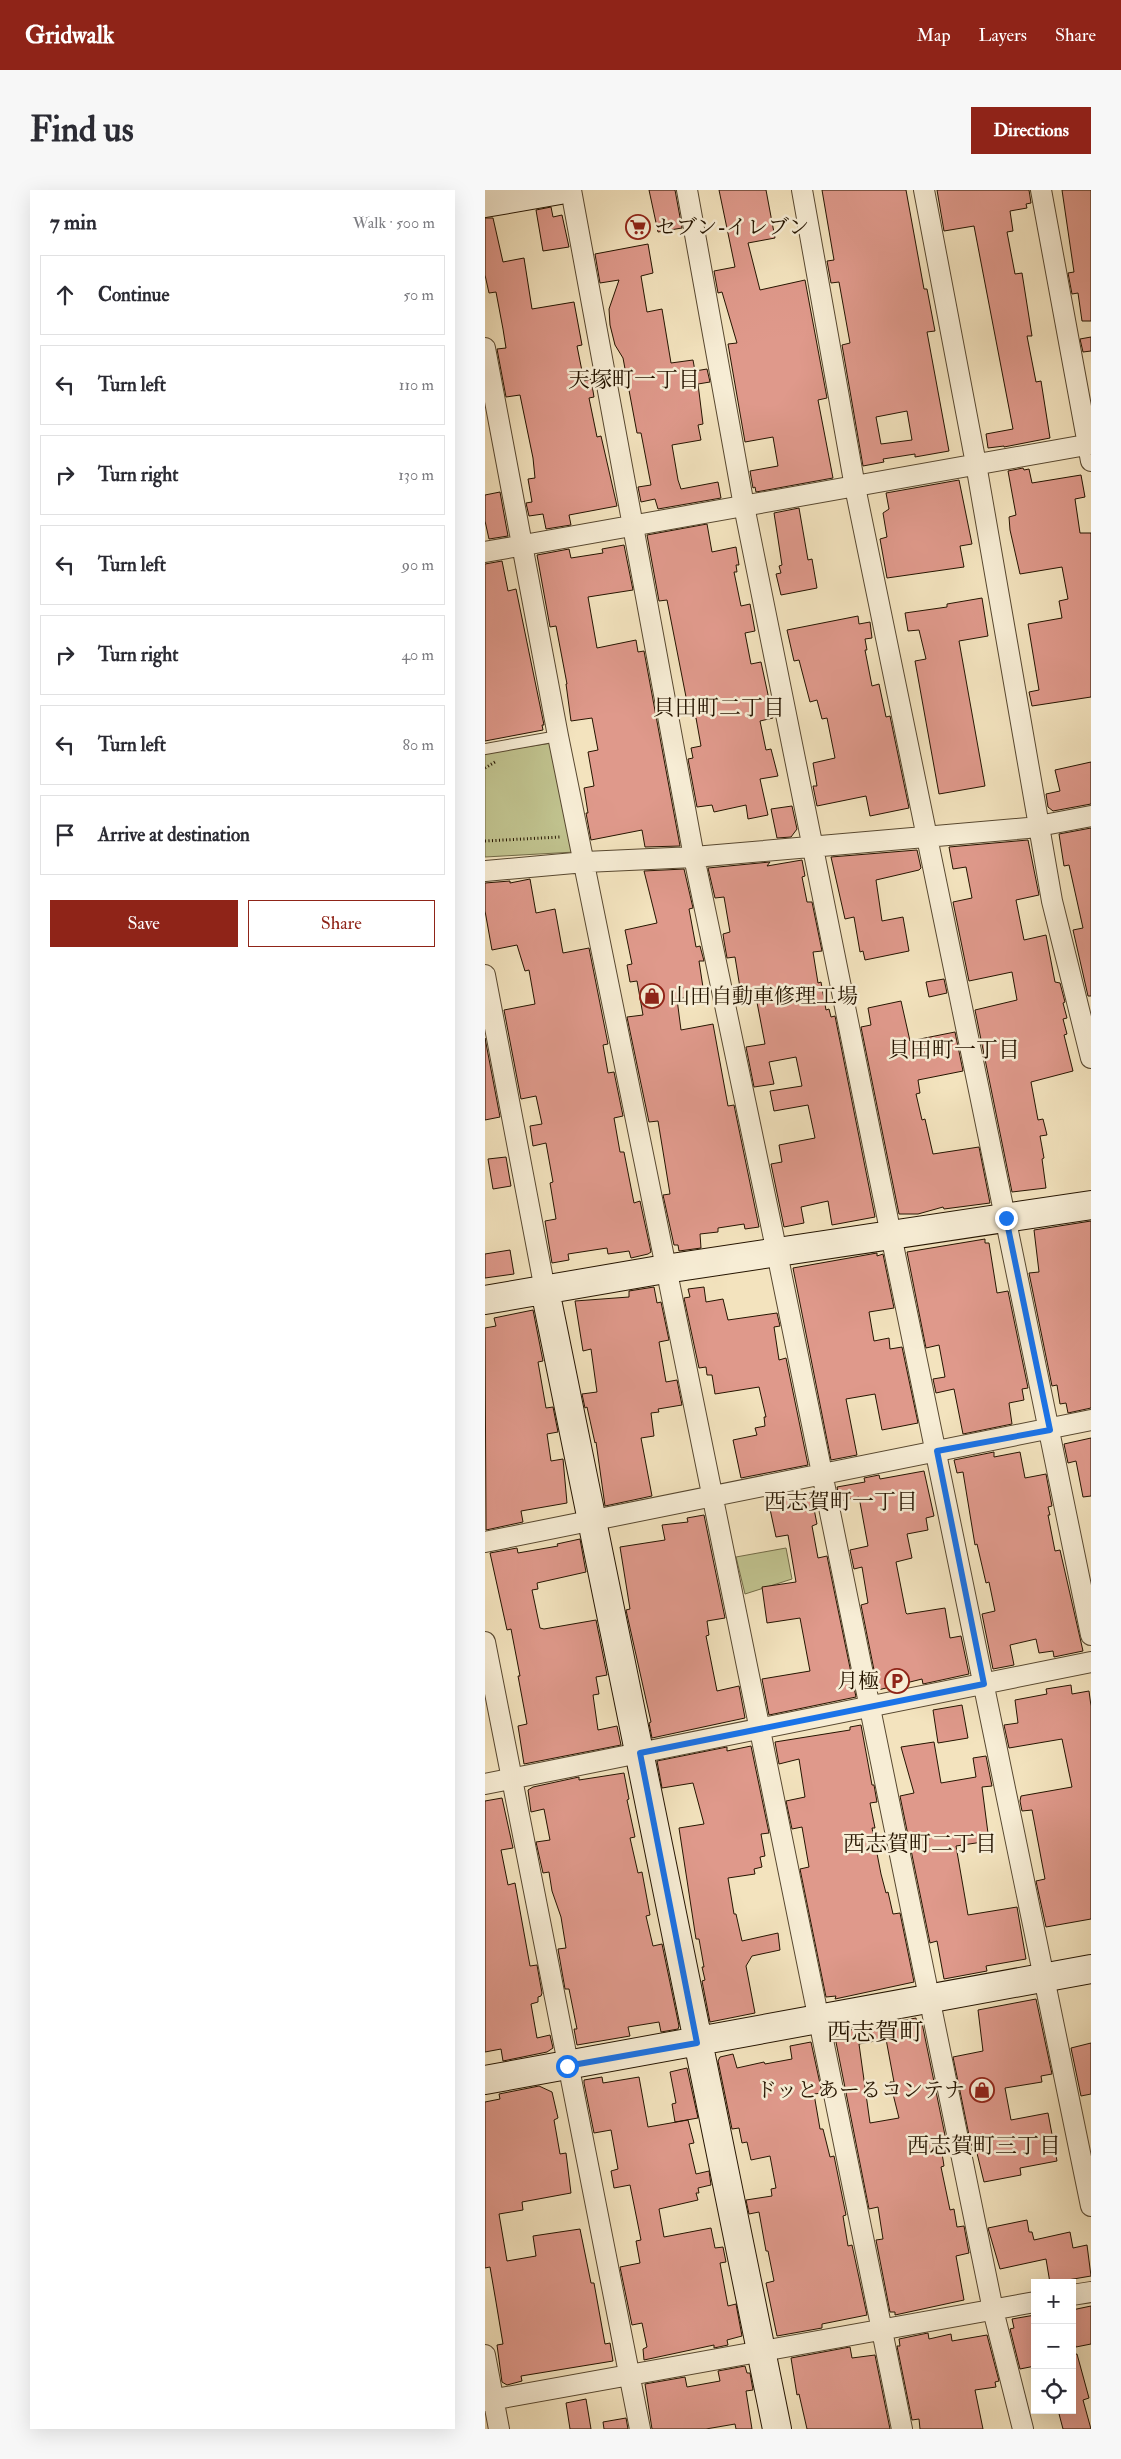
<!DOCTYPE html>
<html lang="en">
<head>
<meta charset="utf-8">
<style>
  :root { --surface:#fff; --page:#f7f7f7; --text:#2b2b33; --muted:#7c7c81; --line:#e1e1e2; --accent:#8f2418 }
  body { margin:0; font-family:"IM FELL Double Pica","Noto Serif JP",serif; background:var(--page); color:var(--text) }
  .controls { position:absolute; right:15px; bottom:15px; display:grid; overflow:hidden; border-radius:0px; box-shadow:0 5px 20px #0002 }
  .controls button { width:45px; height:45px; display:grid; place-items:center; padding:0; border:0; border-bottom:1px solid var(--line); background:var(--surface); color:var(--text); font:25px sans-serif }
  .stop { position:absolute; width:15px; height:15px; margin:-11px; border:4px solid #1a73e8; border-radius:50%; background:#fff }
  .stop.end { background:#1a73e8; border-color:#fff; box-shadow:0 1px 5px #0008 }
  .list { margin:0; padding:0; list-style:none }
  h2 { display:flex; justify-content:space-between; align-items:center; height:65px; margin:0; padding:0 20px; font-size:21px }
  h2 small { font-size:16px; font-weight:400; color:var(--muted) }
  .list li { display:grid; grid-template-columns:32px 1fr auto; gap:15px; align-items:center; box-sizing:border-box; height:80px; margin:0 10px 10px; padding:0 10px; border:1px solid var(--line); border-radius:0px }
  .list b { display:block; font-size:19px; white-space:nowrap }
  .list em { font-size:16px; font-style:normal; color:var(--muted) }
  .actions { display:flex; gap:10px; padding:15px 20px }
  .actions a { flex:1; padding:11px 0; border:1px solid var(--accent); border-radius:0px; text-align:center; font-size:18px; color:var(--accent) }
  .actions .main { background:var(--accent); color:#fff }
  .icon { flex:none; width:28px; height:28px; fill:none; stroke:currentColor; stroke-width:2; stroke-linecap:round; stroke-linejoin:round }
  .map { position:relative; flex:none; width:606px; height:2239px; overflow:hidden; border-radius:0px }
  header { display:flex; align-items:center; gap:30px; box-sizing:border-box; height:70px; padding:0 25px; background:var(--accent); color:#fff }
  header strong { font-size:24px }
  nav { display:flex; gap:28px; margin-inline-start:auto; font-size:18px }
  .intro { display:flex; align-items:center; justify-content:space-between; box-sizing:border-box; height:120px; padding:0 30px }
  h1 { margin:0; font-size:35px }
  .button { padding:12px 22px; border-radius:0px; background:var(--accent); color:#fff; font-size:18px; font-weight:700 }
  main { display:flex; gap:30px; padding:0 30px }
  aside { flex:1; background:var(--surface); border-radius:0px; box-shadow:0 5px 20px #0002 }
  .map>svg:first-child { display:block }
  .green { fill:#c0c28e; stroke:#726b47 }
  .building { fill:#df998b; stroke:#251400; fill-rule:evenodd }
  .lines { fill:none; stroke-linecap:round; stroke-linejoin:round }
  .lane-casing { stroke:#584830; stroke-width:12 }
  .street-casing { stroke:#584830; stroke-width:22 }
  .secondary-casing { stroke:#251400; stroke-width:30 }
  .path { stroke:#251400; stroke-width:3; stroke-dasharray:1 2.5; stroke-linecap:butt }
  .lane { stroke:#f7edd5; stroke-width:10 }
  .street { stroke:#f7edd5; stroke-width:20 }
  .secondary { stroke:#f7edd5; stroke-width:28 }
  .route { stroke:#1a73e8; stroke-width:6 }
  .labels { text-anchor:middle; stroke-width:5; stroke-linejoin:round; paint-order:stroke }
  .poi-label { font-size:21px; fill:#251400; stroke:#f7edd5; text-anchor:start }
  .neighbourhood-label { font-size:22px; fill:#251400; stroke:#f7edd5 }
  .quarter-label { font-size:24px; fill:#251400; stroke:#f7edd5 }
</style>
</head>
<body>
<header>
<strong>Gridwalk</strong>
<nav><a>Map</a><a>Layers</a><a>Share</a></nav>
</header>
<div class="intro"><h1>Find us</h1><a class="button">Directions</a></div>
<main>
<aside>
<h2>7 min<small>Walk · 500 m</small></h2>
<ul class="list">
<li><svg class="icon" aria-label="ahead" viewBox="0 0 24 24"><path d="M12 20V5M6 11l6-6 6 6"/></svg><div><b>Continue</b></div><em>50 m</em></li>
<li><svg class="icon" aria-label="left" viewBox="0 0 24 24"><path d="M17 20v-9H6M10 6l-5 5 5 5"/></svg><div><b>Turn left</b></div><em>110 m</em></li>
<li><svg class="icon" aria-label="right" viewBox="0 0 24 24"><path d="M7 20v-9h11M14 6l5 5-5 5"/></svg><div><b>Turn right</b></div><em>130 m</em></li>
<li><svg class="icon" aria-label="left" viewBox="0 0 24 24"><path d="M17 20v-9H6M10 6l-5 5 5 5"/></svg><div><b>Turn left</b></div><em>90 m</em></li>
<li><svg class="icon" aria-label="right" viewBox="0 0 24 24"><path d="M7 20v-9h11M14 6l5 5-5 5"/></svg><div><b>Turn right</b></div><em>40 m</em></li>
<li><svg class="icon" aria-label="left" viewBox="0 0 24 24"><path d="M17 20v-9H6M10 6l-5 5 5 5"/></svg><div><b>Turn left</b></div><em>80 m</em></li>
<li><svg class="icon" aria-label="arrive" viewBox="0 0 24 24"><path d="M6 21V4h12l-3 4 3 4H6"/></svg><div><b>Arrive at destination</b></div></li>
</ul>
<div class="actions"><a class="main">Save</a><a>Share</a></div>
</aside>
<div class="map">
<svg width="606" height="2239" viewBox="0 0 606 2239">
  <rect width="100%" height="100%" fill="#f3e3be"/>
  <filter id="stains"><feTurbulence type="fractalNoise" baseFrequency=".004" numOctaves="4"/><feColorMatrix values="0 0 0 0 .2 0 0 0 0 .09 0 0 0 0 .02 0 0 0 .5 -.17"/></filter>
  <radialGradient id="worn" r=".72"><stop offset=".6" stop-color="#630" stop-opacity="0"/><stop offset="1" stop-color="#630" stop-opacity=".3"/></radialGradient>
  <path class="green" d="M67,553L90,662L0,667V563Z
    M301,1358L307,1389L260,1404L251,1367Z"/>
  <path class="building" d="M164,0H190L197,38L173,42Z
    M234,0H281L290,48L263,53L275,100L320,90L342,208L333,210L348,288L271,302L270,297L268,298L265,281L293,276L288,247L260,252L243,154L252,153L237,102L233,103L229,81L250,77Z
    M337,0H421L439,99H442L450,141L442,142L464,261L430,267V264L398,269L399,272L378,276L357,155L365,153L354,92L346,93L342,71L349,70ZM422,221L427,250L396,254L391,227Z
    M452,0H544L546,13L541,14L542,18L525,21L528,41L522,42L530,84L537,83L547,146H542L551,192L556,191L565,248L519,257V256L503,258L501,244L528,239L489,36L459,41Z
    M577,0H606V131H597L593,103L587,104L583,83L589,82Z
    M66,17L68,27L77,25L84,57L58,61L51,20Z
    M0,28H8L18,72L39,68L47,119L89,112L97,155L92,156L99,191L106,189L109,207L104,208L112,247L116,246L132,316L84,325L86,335L61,339L58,324L44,326L41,313L47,312L43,289L50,288L48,268L35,205L21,207L12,159L21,158L18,139L11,102L4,103L0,85Z
    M163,54L168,83L156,86L162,122L177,119L186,173L208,170L210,181L222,179L225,192L213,194L218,234L213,235L216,250L187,255L193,290L196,299L233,292L236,308L173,319L170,309L156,312L153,297L166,295L156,243H152L138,168L130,155L125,135L124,119L134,90L115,93L110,64Z
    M606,147V161L598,162L595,149Z
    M538,278L539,280L544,279L547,293L596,285L600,307L590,309L595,343H606V507L547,516L544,502L554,500L543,434L577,428L574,411L583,409L577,377L535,384L525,340L524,327L531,325L523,281Z
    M474,290L487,354L475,356L479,377L402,388L395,349L402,347L398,323L404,319L401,303Z
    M15,302L23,346L4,349L0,331V305Z
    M314,318L323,370L327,369L332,398L296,405L291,384L296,383L294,376L297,375L289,323Z
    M222,334L227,362L251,357L254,375H251L252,382H249L256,416L265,414L270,441L260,443L266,474L276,472L288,528L275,531L281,560L286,559L293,586L275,589L283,625L263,629L261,615L229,622L227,615L212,617L203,569L208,568L206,558L216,556L211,528H208L205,511L202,512L182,410L174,411L162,345Z
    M139,355L148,400L103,407L112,458L151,450L153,462L159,461L195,656L160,657L157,640L106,650L101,623H103L99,598L109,596L103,562L113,560L107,528L86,531L81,494H82L71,436L65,437L52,365L84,359L86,368L118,363L117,359Z
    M17,371L23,401L31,399L59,535H57L58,540L0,551V374Z
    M497,408L503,446L474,451L500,596L454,604L430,471L441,469L434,440L423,441L420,423L462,417V414Z
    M373,426L374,434L385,432L387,448L380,449L382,460H380L387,496L394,494L401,527L405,526L424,618L385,626L381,606L332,616L328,596H332L328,573L350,568L342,528L337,529L332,510L325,512L314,470L309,471L302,440Z
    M606,572V614L568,621L563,617L561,604L575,601L570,580Z
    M307,616L312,639L306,647L292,648L286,619Z
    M606,638V806H603L588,740L598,738L584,675L579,676L574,644Z
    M543,650L554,705L531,710L539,750L561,745L570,792L575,793L580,812L578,813L582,828L578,829L582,844L579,845L588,881L546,892L553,930L558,929L562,945L555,946L559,968L557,969L561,998L527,1002L490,820L532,810L527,782L484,791L468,712L487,708L481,677L468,679L464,657Z
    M432,660L436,678L434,680L391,690L397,731L418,727L424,761L380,770L378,761L375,762L369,727L360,729L346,667Z
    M317,670L320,686L317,687L322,712H327L337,761L328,762L333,793L336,792L341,820L344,819L346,827L350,826L390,1027L347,1035L343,1011L316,1017L319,1033L299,1037L286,974L297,972L294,955L330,948L323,915L289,921L285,901L317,896L311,867L284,872L289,894L269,897L261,857L280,854L270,802L256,804L250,767L242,768L239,751L238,744L245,742L239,707L230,708L223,678L285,672L282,676Z
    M199,679L208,718L204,719L211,757L215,756L219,771H214L219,804L192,809L196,840L228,834L243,916L249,915L274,1037L260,1039L259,1034L233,1038V1042L215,1044L216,1058L194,1061L193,1055H189L178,1005L185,1004L173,931L164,932L142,827L158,825L152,791L145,792L142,775L147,774L140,740L172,733L159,681Z
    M45,689L51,723L70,719L78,763L104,758L123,854L118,855L123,883L129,882L138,926L129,928L135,962H139L149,1013L155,1011L166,1062L163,1064L146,1068L144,1061L123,1064L122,1058L83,1064L84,1070L67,1073L60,1031L71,1029L65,993L68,992L61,953L48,956L45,936L57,934L51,906L36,909L19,820L50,814L44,780L40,781L32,755L7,760L0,721V693L25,691V693Z
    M459,789L462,803L444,807L441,792Z
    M416,811L425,851L470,842L478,881L433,890L435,903L431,904L437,930L440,929L448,964L494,957L505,1013L459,1019L458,1017L433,1024H414L376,837L386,835L383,818Z
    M0,848L15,927L0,930Z
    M21,967L26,996L8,999L3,969Z
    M606,1031V1218L583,1223L581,1213L575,1214L572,1195L567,1196L544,1083L554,1082L549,1040Z
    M500,1049V1053H504L512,1103L523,1101L543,1198L537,1199L539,1210L524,1213L527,1234L478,1244L469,1199L451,1203L448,1189L460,1187L454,1155L441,1158L422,1062Z
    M25,1060L29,1084L0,1088V1064Z
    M392,1063V1066L398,1064L409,1118L384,1122L389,1151L404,1148L405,1159L417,1157L433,1233L397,1240L390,1204L361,1209L372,1265L346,1270L308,1078Z
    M169,1097L172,1113L176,1112L184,1150L174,1152L181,1192L192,1190L197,1215L173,1219L174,1222L166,1223L169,1246L156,1248L167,1306L120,1316L111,1252L110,1253L102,1217L100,1218L97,1204L112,1202L111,1195L106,1159L98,1161L90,1111L144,1107V1101Z
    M219,1097L221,1112L238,1109L243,1130L292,1123L295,1136L289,1137L294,1170L301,1168L323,1275L256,1288L248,1250L272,1245L270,1238L280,1236L279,1227H281L274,1197L230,1204L227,1185H222L221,1177L214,1178L199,1108L205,1107L203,1099Z
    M48,1120L58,1171L53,1172L61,1218L68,1217L73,1242L62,1244L66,1271L78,1269L82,1313L36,1321L38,1332L1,1340L0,1138L11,1136L9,1128Z
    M606,1248V1306L598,1307L591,1271L583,1273L579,1254Z
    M509,1262V1267L535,1262L540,1288L561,1284L567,1316L563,1317L565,1325H563L570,1361L575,1360L598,1461L569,1467L568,1461L554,1463L551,1449L525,1455L529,1475L508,1479L497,1424L510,1421L504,1392L501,1393L492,1354L490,1355L478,1282L472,1283L469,1270Z
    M439,1281L449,1326L441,1328L443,1340L422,1344L427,1368L411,1372L421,1423L422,1424L460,1418L465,1448L476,1446L484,1484L438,1494L437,1489L393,1500L376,1415L383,1413L377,1377L369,1379L365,1360L383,1356L374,1307L355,1311L352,1297L380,1292L379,1288L394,1285L395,1289Z
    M314,1301L313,1303L328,1301L332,1319H329L332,1334L327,1336L333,1368L342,1366L371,1507L284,1525L277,1489L325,1481L315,1428L282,1433L277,1397L311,1392L303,1345L291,1347L285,1319L290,1318L287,1306Z
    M219,1325L240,1428L222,1431L224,1445L221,1446L232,1501L254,1496L260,1528L167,1548L164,1533L166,1532L141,1420L145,1419L135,1357L180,1350L177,1335L203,1332L202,1328Z
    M95,1349L101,1382L52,1393L53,1399L47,1400L55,1438L59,1439L111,1430L122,1485L111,1487L114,1504L108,1505L113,1540L132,1536L136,1555L39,1574L33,1536L42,1534L33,1486H35L26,1439L22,1440L5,1363L32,1358L33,1363L73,1356L72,1354Z
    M586,1495L587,1504L604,1501L606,1516V1729L561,1737L551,1691L560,1689L547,1620L537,1621L535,1611L536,1606L587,1597L577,1549L524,1558L519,1535L533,1533L530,1510L562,1504L561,1499Z
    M477,1515L483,1548L453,1553L448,1520Z
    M376,1535L387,1595H389L392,1612L385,1613L390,1638H387L396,1684L401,1703L403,1702L408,1724L415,1723L429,1792L350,1809L351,1806L341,1807L315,1679L324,1677L317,1637L307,1639L301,1611L320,1607L314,1569L294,1574L290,1552L365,1540V1537Z
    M449,1552L456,1593L491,1587L488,1568L501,1566L507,1596L497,1597L504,1651L471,1656L483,1725L532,1717L541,1769L501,1776L502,1781L459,1789L452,1751L445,1753L415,1606L429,1603L416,1557Z
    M266,1556L284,1643L276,1644L280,1666L275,1667L277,1677L269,1679L270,1684L243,1688L249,1724H251L257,1751L293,1743L295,1760L267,1766L261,1776L270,1823L225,1832L217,1791L220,1790L217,1777H219L214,1749H211L194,1638L219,1634L208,1593L177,1598L172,1571L242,1557V1561Z
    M139,1583L144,1609L142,1610L150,1647L145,1648L153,1683L157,1682L165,1725L161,1726L168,1756L177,1754L194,1836L193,1839L176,1842L174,1832L143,1837L145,1846L92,1855L89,1839H92L84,1799H80L73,1759L81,1758L76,1727L67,1701L64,1682L58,1683L51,1652L65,1650L59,1619L46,1622L43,1600L48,1597L94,1587V1590Z
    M17,1608L28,1658L16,1660L23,1695L30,1693L45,1776L52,1775L57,1803L56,1806L53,1807V1812L46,1814L52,1848L65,1845L68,1858L62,1862L18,1871L16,1859L0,1862V1611Z
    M551,1809L567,1884L556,1886L557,1892L520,1898L526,1930L563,1923L572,1971L535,1978L536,1985L499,1992L490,1955H486L468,1867L498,1861L493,1820Z
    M431,1828L432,1834L437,1833L463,1960L457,1963L459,1976L456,1977L465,2020L469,2019L472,2037L479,2036L484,2063L471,2066L479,2110L410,2125V2122H405L391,2050L398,2049L393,2017L384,2019L350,1847L355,1846L354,1842ZM401,1849L409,1892H405L414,1928L385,1933L374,1854Z
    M326,1852L337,1903L329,1904L335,1939H338L345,1967L349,1966L361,2025L358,2026L363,2056L367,2055L382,2125L337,2134V2138L292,2146L281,2093L289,2091L283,2061H281L274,2022L264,2024L261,2010L287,2006L286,1999L291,1998L285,1966L266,1970L262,1952L257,1953L254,1938L247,1939L233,1871L235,1867L248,1864L252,1878L279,1872L280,1874L307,1869L305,1856Z
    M606,1853V1904L596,1906L586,1858Z
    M202,1878L213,1928L190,1932L187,1914L191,1913L185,1882Z
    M117,1887L118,1893L154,1887L163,1937L203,1930L209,1953L204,1954L211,1984L224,1981L226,1995L213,1998L214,2003H211L213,2010L174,2019L179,2047L226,2038L230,2058L238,2057L241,2072L235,2073L243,2116L251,2114L257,2146L242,2150L243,2155L229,2158V2155L159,2170L158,2159L162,2157L157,2133L147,2135L135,2077L155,2073L151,2051L156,2050L145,1995L129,1998L126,1981L133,1979L126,1940L109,1943L99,1893V1890Z
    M54,1896L67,1902L73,1928L69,1930L75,1964L81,1963L86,2003L37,2012L38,2020L14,2024L22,2071L51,2066L48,2046L95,2039L106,2093H109L120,2154L125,2153L128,2171L36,2186L37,2191L22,2195L17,2192L12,2155L18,2154L11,2112L5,2077L0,2078V1912L15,1909L14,1904Z
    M542,2030L544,2042H547L549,2050L585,2042L588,2058L602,2055L606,2086L565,2093L561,2069L515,2079L503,2038Z
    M606,2116V2154L591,2157L587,2141V2120Z
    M550,2125V2176L535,2179L525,2139L529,2138L527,2129Z
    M443,2143L444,2149L466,2144L467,2151L502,2145L514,2191L510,2192L511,2197L490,2200L498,2239H435L434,2229L427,2230L412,2156H415L414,2149Z
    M365,2157L367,2168L390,2165L405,2239H322L314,2204L312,2205L306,2168Z
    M592,2164L604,2208L598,2210L606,2239H578L573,2220H587V2165Z
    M260,2176L262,2183H265L268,2200L261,2201L267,2239H251L250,2234L221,2239H167L160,2194L200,2187L202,2197L235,2191L233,2181Z
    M101,2209L106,2239H85L81,2213Z
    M141,2228L143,2239H119L118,2232Z"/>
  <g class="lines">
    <defs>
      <path id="lane" d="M0,559L73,546"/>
      <path id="street" d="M86,0L209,667L292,1063L508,2120L538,2239
        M202,0L259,316L406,1045L606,2016
        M317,0L370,297L606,1445
        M439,0L491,274L567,711L606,868
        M556,0L606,271
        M0,158L73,546L417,2239
        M0,362L606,254
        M0,681L100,672L209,667L543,638L606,626
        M0,785L60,1100
        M0,1352L606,1230
        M0,1452L155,2239
        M0,1594L606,1472
        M587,2105L606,2102
        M0,2165L14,2239
        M0,2211L550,2112"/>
      <path id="secondary" d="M0,13L75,0
        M60,1100L292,2239
        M0,1110L180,1079L606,1015
        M0,1890L606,1779"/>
    </defs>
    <use href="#lane" class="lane-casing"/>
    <use href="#street" class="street-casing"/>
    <use href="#secondary" class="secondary-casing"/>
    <path class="path" d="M0,578L10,572
      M0,651L75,647"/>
    <use href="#lane" class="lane"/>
    <use href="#street" class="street"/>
    <use href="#secondary" class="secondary"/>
  </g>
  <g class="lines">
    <path class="route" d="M82,1876L212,1853L155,1563L499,1494L452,1261L565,1240L521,1028"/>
  </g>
  <defs>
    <symbol id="supermarket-ring" viewBox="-11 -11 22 22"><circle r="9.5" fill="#f7edd5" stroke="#8f2418" stroke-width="1.5"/><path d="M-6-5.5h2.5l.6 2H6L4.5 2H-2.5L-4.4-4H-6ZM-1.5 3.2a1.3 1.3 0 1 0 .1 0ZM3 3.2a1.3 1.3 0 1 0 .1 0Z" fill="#8f2418"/></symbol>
    <symbol id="shop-ring" viewBox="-11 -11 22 22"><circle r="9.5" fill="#f7edd5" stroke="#8f2418" stroke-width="1.5"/><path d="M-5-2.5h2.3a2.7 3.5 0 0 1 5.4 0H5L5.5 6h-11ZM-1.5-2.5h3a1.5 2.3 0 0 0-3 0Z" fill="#8f2418"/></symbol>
    <symbol id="parking-ring" viewBox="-11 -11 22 22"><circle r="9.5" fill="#f7edd5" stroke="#8f2418" stroke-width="1.5"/><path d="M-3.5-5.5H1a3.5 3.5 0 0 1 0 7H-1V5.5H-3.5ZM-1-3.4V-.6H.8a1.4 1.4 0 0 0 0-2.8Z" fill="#8f2418"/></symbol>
  </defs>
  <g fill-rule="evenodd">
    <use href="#supermarket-ring" x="139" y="23" width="28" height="28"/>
    <use href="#shop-ring" x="153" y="792" width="28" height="28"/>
    <use href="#parking-ring" x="398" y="1477" width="28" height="28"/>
    <use href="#shop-ring" x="483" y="1886" width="28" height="28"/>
  </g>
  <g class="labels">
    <g class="poi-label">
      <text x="170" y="44">セブン-イレブン</text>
      <text x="184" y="813">山田自動車修理工場</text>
      <text x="394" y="1498" text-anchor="end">月極</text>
      <text x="480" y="1907" text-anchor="end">ドッとあーるコンテナ</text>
    </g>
    <g class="neighbourhood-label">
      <text x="149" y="197">天塚町一丁目</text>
      <text x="234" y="525">貝田町二丁目</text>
      <text x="469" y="867">貝田町一丁目</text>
      <text x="356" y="1319">西志賀町一丁目</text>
      <text x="435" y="1661">西志賀町二丁目</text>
      <text x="499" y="1963">西志賀町三丁目</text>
    </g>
    <g class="quarter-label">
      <text x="390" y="1850">西志賀町</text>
    </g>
  </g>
  <rect width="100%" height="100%" filter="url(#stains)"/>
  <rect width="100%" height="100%" fill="url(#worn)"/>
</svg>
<div class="controls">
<button>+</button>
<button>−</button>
<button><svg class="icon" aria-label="locate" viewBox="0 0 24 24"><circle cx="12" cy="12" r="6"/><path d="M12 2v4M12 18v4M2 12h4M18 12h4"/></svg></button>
</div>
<div class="stop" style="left:82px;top:1876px"></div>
<div class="stop end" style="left:521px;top:1028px"></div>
</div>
</main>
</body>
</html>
